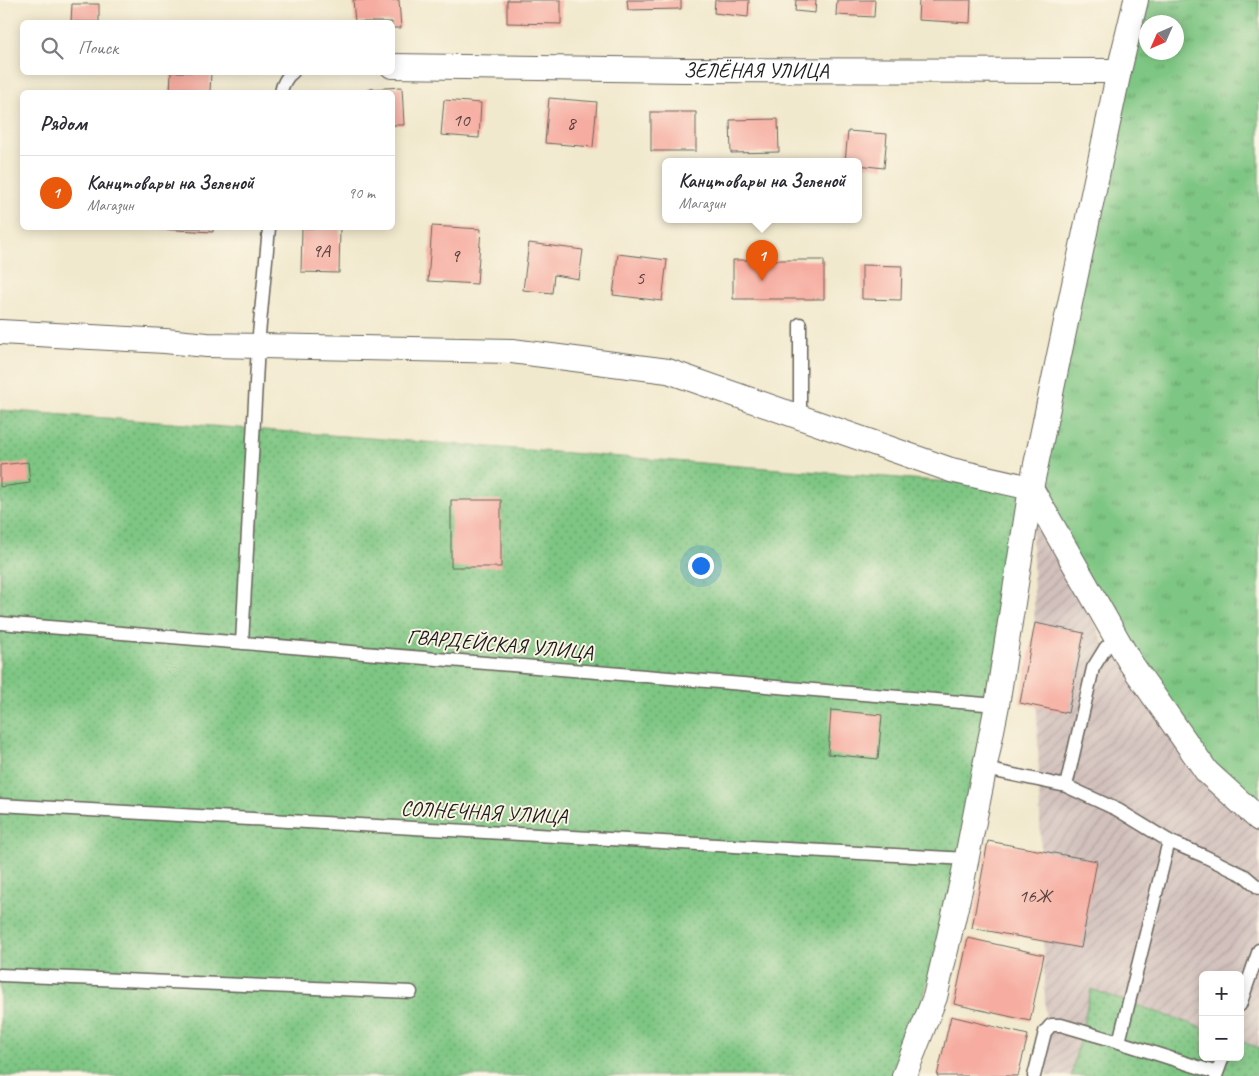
<!DOCTYPE html>
<html lang="ru">
<head>
<meta charset="utf-8">
<style>
  :root { --surface:#fff; --page:#f7f7f7; --text:#2b2b33; --muted:#7c7c81; --line:#e1e1e2; --accent:#ea580c }
  body { margin:0; font-family:Caveat,sans-serif; background:var(--page); color:var(--text) }
  .controls { position:absolute; right:15px; bottom:15px; display:grid; overflow:hidden; border-radius:8px; box-shadow:0 2px 12px #0003 }
  .controls button { width:45px; height:45px; display:grid; place-items:center; padding:0; border:0; border-bottom:1px solid var(--line); background:var(--surface); color:var(--text); font:25px sans-serif }
  .compass { position:absolute; left:1139px; top:15px; width:45px; height:45px; border-radius:50%; background:var(--surface); box-shadow:0 2px 12px #0003; rotate:225deg }
  .you { position:absolute; left:700px; top:565px; width:18px; height:18px; margin:-12px; border:4px solid #fff; border-radius:50%; background:#1a73e8; box-shadow:0 0 0 8px #1a73e833 }
  .badge { display:grid; place-items:center; width:32px; height:32px; border-radius:50%; background:var(--accent); color:#fff; font-size:16px; font-weight:700 }
  .pin { position:absolute; translate:-50% -41px; filter:drop-shadow(0 1px 2px #0008) }
  .pin::after { content:''; position:absolute; top:26px; width:18px; height:15px; background:inherit; clip-path:polygon(0 0,100% 0,50% 100%) }
  .popup { position:absolute; left:662px; top:158px; width:200px; height:65px; box-sizing:border-box; display:grid; place-content:center; border-radius:8px; background:var(--surface); filter:drop-shadow(0 1px 4px #0005); font-size:16px; white-space:nowrap; color:var(--muted) }
  .popup b { font-size:19px; color:var(--text) }
  .popup::after { content:''; position:absolute; left:50%; top:100%; margin-left:-10px; border:10px solid transparent; border-top-color:var(--surface) }
  .list { margin:0; padding:0; list-style:none }
  h2 { display:flex; justify-content:space-between; align-items:center; height:65px; margin:0; padding:0 20px; font-size:21px }
  h2 small { font-size:16px; font-weight:400; color:var(--muted) }
  .list li { display:grid; grid-template-columns:32px 1fr auto; gap:15px; align-items:center; box-sizing:border-box; height:75px; padding:0 20px; border-top:1px solid var(--line) }
  .list b { display:block; font-size:19px; white-space:nowrap }
  .list p { margin:0; font-size:16px; white-space:nowrap; color:var(--muted) }
  .list em { font-size:16px; font-style:normal; color:var(--muted) }
  .icon { flex:none; width:28px; height:28px; fill:none; stroke:currentColor; stroke-width:2; stroke-linecap:round; stroke-linejoin:round }
  .map { position:relative; flex:none; width:1259px; height:1076px; overflow:hidden }
  .search { position:absolute; background:var(--surface); box-shadow:0 2px 12px #0003; left:20px; top:20px; width:375px; height:55px; display:flex; align-items:center; gap:12px; box-sizing:border-box; padding:0 18px; border-radius:8px; color:var(--muted); font-size:19px }
  .panel { position:absolute; background:var(--surface); box-shadow:0 2px 12px #0003; left:20px; top:90px; width:375px; height:140px; border-radius:8px }
  .map>svg:first-child { display:block }
  .industrial { fill:url(#industrial-furrows) }
  .grass { fill:url(#grass-tufts); stroke:#4d7150; fill-rule:evenodd }
  .park { fill:url(#park-dots); stroke:#4d7150 }
  .building { fill:#f6aca0 }
  .lines { fill:none; stroke-linecap:round; stroke-linejoin:round }
  .service-casing { stroke:#67645a; stroke-width:15 }
  .minor-casing { stroke:#67645a; stroke-width:26 }
  .service { stroke:#fff; stroke-width:12 }
  .minor { stroke:#fff; stroke-width:24 }
  .labels { text-anchor:middle; stroke-width:4; stroke-linejoin:round; paint-order:stroke }
  .number-label { font-size:19px; fill:#52403d }
  .street-label { font-size:21px; fill:#1c1c1c; stroke:#fcf5e5 }
</style>
</head>
<body>
<div class="map">
<svg width="1259" height="1076" viewBox="0 0 1259 1076">
  <defs>
    <pattern id="industrial-furrows" width="10" height="10" patternUnits="userSpaceOnUse" patternTransform="scale(1.25)"><rect width="10" height="10" fill="#d1c0bc"/><path d="M-1 1l2-2M0 10L10 0M9 11l2-2" fill="none" stroke="#b3a4a1"/></pattern>
    <pattern id="grass-tufts" width="24" height="20" patternUnits="userSpaceOnUse" patternTransform="scale(1.25)"><rect width="24" height="20" fill="#7ec683"/><path d="M3 7l-1-3M5 7V3M7 7l1-3M15 17l-1-3M17 17v-4M19 17l1-3" fill="none" stroke="#66a06a"/></pattern>
    <pattern id="park-dots" width="8" height="8" patternUnits="userSpaceOnUse" patternTransform="scale(1.25)"><rect width="8" height="8" fill="#7ec683"/><path d="M2 2h.1M6 6h.1" fill="none" stroke="#66a06a" stroke-width="1.8" stroke-linecap="round"/></pattern>
  </defs>
  <rect width="100%" height="100%" fill="#fcf5e5"/>
  <filter id="ink" filterUnits="userSpaceOnUse"><feTurbulence type="fractalNoise" baseFrequency=".02" numOctaves="2"/><feDisplacementMap in="SourceGraphic" scale="10" xChannelSelector="R" yChannelSelector="G"/><feConvolveMatrix kernelMatrix="1 2 1 2 8 2 1 2 1" color-interpolation-filters="sRGB"/></filter>
  <filter id="wash" filterUnits="userSpaceOnUse"><feTurbulence type="fractalNoise" baseFrequency=".0096" numOctaves="4" result="noise"/><feDisplacementMap in="SourceGraphic" scale="20" xChannelSelector="R" yChannelSelector="G"/><feGaussianBlur stdDeviation="1.12" result="paint"/><feColorMatrix in="noise" values="0 0 0 0 0 0 0 0 0 0 0 0 0 0 0 0 0 1.4 0 .05"/><feComposite in="paint" operator="in"/></filter>
  <g filter="url(#wash)">
    <rect width="100%" height="100%" fill="#f1e9cd"/>
    <path class="industrial" d="M1031,488L1106,647L1130,662L1259,819V1048L1240,1041V975H1203V1028L1091,989L1071,1076H1047Z"/>
    <path class="grass" d="M1136,0H1259V819L1207,772L1031,488ZM1146,22H1176V52H1146Z"/>
    <path class="park" d="M0,410L1031,488L997,705L904,1076H0Z
      M1091,989L1203,1028V1057H1240V1041L1259,1048V1076H1071Z"/>
    <g id="blocks">
      <path class="building" d="M353,0H399L401,28H392V22H355Z
        M507,0H561V24L507,23Z
        M627,0H681V9L628,10Z
        M715,0H749L748,17L714,13Z
        M796,0H816L815,13L795,11Z
        M837,0H875L874,17L836,15Z
        M919,0H971L970,23L918,20Z
        M72,4H99V22H71Z
        M171,72H211L210,92H170Z
        M402,87L404,125H392V92H368V89Z
        M549,98L597,102L593,147L545,143Z
        M444,100L481,103L479,138L441,135Z
        M651,112H696V151H651Z
        M778,119L779,152L731,153L730,120Z
        M848,131L887,134L884,168L858,165V162H845Z
        M432,226L481,229L477,284L428,281Z
        M160,228H213V232L160,229Z
        M302,228H340L339,273L301,272Z
        M529,243L583,250L579,279L554,275L552,293L523,290Z
        M618,254L667,260L662,301L613,295Z
        M733,260H824V299H733Z
        M862,265L902,266L901,300L862,299Z
        M28,462L30,483L0,487V465Z
        M451,500H501V567H451Z
        M1035,623L1084,633L1068,713L1020,703Z
        M831,710L882,715L878,759L828,754Z
        M988,841L1097,861L1081,948L972,928Z
        M968,938L1044,955L1030,1021L954,1004Z
        M951,1016L1028,1035L1018,1076H937Z"/>
    </g>
  </g>
  <g filter="url(#ink)">
    <use href="#blocks" fill-opacity="0" stroke="#67645a" stroke-width="1"/>
    <g class="lines">
      <defs>
        <path id="service" d="M281,92C282,85 287,76 293,72
          M800,324V417
          M0,623L997,705
          M242,643L258,345L269,228
          M990,770L1066,786L1118,810L1169,841L1204,856L1245,876L1259,888
          M1066,786L1093,668L1106,647
          M0,805L967,859
          M1169,841L1119,1042L1217,1073
          M0,975L411,992
          M1240,1005L1259,950
          M1034,1076L1045,1032L1051,1025H1061L1119,1042
          M1216,1076L1223,1057"/>
        <g id="minor">
          <path id="s1" d="M392,66L684,70L1119,71"/>
          <path d="M0,332L165,341L207,345L512,351L668,371L951,470L1031,488L1130,662L1207,772L1259,819"/>
          <path d="M904,1076L935,997L963,877L997,705L1031,488L1119,71L1136,0"/>
        </g>
      </defs>
      <use href="#service" class="service-casing"/>
      <use href="#minor" class="minor-casing"/>
      <use href="#service" class="service"/>
      <use href="#minor" class="minor"/>
    </g>
  </g>
  <g class="labels">
    <g class="number-label">
      <text x="461" y="126">10</text>
      <text x="571" y="129">8</text>
      <text x="321" y="257">9А</text>
      <text x="455" y="262">9</text>
      <text x="640" y="284">5</text>
      <text x="1035" y="902">16Ж</text>
    </g>
    <g class="street-label">
      <text dy="7" stroke="none"><textPath href="#s1" startOffset="364">ЗЕЛЁНАЯ УЛИЦА</textPath></text>
      <text transform="translate(500 644) rotate(5)" y="7">ГВАРДЕЙСКАЯ УЛИЦА</text>
      <text transform="translate(484 812) rotate(3)" y="7">СОЛНЕЧНАЯ УЛИЦА</text>
    </g>
  </g>
</svg>
<div class="controls">
<button>+</button>
<button>−</button>
</div>
<svg class="compass" viewBox="-18 -18 36 36"><path d="M0-13l5 13h-10z" fill="#e53935"/><path d="M0 13l5-13h-10z" fill="#7c7c81"/></svg>
<div class="you"></div>
<div class="pin badge" style="left:762px;top:281px">1</div>
<div class="popup"><b>Канцтовары на Зеленой</b>Магазин</div>
<div class="search"><svg class="icon" aria-label="search" viewBox="0 0 24 24"><circle cx="10" cy="10" r="6"/><path d="M15 15l6 6"/></svg>Поиск</div>
<section class="panel">
<h2>Рядом<small></small></h2>
<ul class="list">
<li><span class="badge">1</span><div><b>Канцтовары на Зеленой</b><p>Магазин</p></div><em>90 m</em></li>
</ul>
</section>
</div>
</body>
</html>
